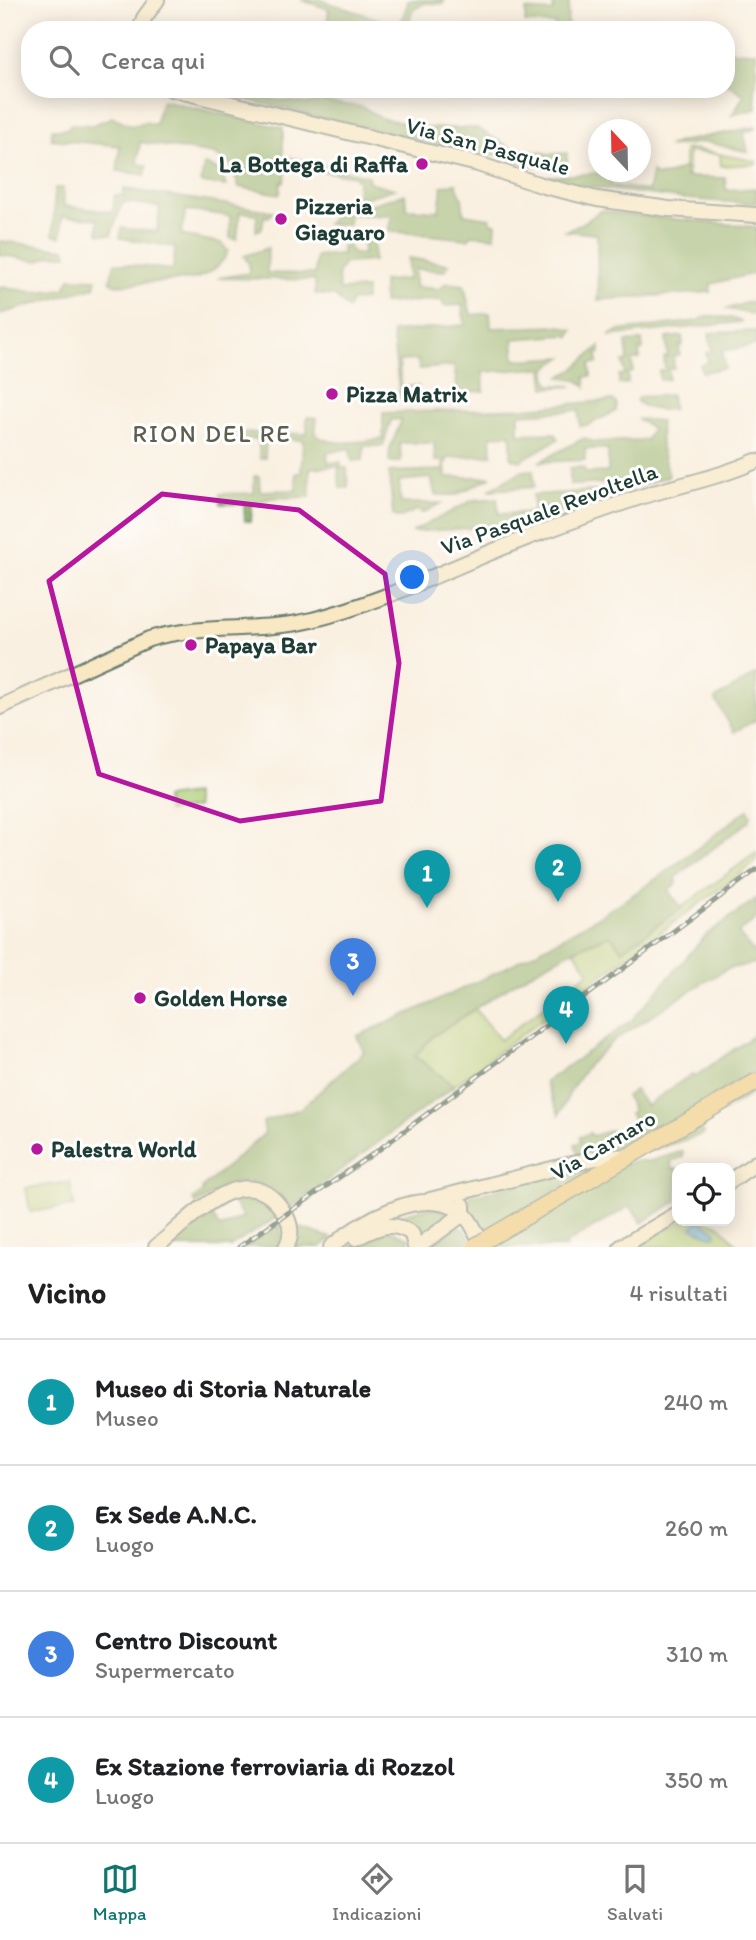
<!DOCTYPE html>
<html lang="it">
<head>
<meta charset="utf-8">
<style>
  :root { --surface:#fff; --page:#f6f6f6; --text:#202124; --muted:#757577; --line:#e0e0e0; --accent:#0f766e }
  body { margin:0; font-family:Itim,sans-serif; background:var(--page); color:var(--text) }
  .controls { position:absolute; right:21px; bottom:21px; display:grid; overflow:hidden; border-radius:14px; box-shadow:0 4px 18px #0003 }
  .controls button { width:63px; height:63px; display:grid; place-items:center; padding:0; border:0; border-bottom:2px solid var(--line); background:var(--surface); color:var(--text); font:35px sans-serif }
  .compass { position:absolute; left:588px; top:119px; width:63px; height:63px; border-radius:50%; background:var(--surface); box-shadow:0 4px 18px #0003; rotate:338deg }
  .you { position:absolute; left:413px; top:578px; width:24px; height:24px; margin:-18px; border:5px solid #fff; border-radius:50%; background:#1a73e8; box-shadow:0 0 0 10px #1a73e833 }
  .badge { display:grid; place-items:center; width:46px; height:46px; border-radius:50%; background:var(--accent); color:#fff; font-size:23px; font-weight:700 }
  .pin { position:absolute; translate:-50% -58px; filter:drop-shadow(0 2px 4px #0008) }
  .pin::after { content:''; position:absolute; top:37px; width:24px; height:21px; background:inherit; clip-path:polygon(0 0,100% 0,50% 100%) }
  .list { margin:0; padding:0; list-style:none }
  h2 { display:flex; justify-content:space-between; align-items:center; height:91px; margin:0; padding:0 28px; font-size:30px }
  h2 small { font-size:23px; font-weight:400; color:var(--muted) }
  .list li { display:grid; grid-template-columns:46px 1fr auto; gap:21px; align-items:center; box-sizing:border-box; height:126px; padding:0 28px; border-top:2px solid var(--line) }
  .list b { display:block; font-size:26px; white-space:nowrap }
  .list p { margin:0; font-size:23px; white-space:nowrap; color:var(--muted) }
  .list em { font-size:23px; font-style:normal; color:var(--muted) }
  .icon { flex:none; width:38px; height:38px; fill:none; stroke:currentColor; stroke-width:2; stroke-linecap:round; stroke-linejoin:round }
  .map { position:relative; flex:none; width:756px; height:1247px; overflow:hidden }
  .search { position:absolute; background:var(--surface); box-shadow:0 4px 18px #0003; left:21px; right:21px; top:21px; height:77px; display:flex; align-items:center; gap:18px; box-sizing:border-box; padding:0 24px; border-radius:28px; color:var(--muted); font-size:26px }
  .sheet { height:595px; background:var(--surface) }
  nav { display:flex; justify-content:space-around; align-items:center; box-sizing:border-box; height:98px; border-top:2px solid var(--line); background:var(--surface); font-size:19px; color:var(--muted) }
  nav a { display:grid; justify-items:center; gap:4px }
  nav .on { color:var(--accent) }
  .map>svg:first-child { display:block }
  .green { fill:#afcd75; stroke:#678554; stroke-width:2 }
  .forest { fill:#8bb066; stroke:#55764d; stroke-width:2 }
  .water { fill:#60b6dc; stroke:#407a88; stroke-width:2 }
  .lines { fill:none; stroke-linecap:round; stroke-linejoin:round }
  .secondary-casing { stroke:#6b7c71; stroke-width:18 }
  .primary-casing { stroke:#6b7c71; stroke-width:19 }
  .secondary { stroke:#f8e8c3; stroke-width:14 }
  .primary { stroke:#edc569; stroke-width:16 }
  .rail-casing { stroke:#1f3d34; stroke-width:5 }
  .rail { stroke:#fff; stroke-width:2.5; stroke-dasharray:8; stroke-linecap:butt }
  .primary-bridge-casing { stroke:#6b7c71; stroke-width:19; stroke-linecap:butt }
  .primary-bridge { stroke:#edc569; stroke-width:16 }
  .marked { fill:none; stroke:#b5179e; stroke-width:5; stroke-linejoin:round }
  .poi-dot { fill:#b5179e; stroke:#fff; stroke-width:2.5 }
  .labels { text-anchor:middle; stroke-width:6; stroke-linejoin:round; paint-order:stroke }
  .street-label { font-size:23px; fill:#1f3d34; stroke:#fff }
  .poi-label { font-size:23px; font-weight:bold; fill:#1f3d34; stroke:#fff; text-anchor:start }
  .neighbourhood-label { font-size:24px; letter-spacing:2px; fill:#5e5d4e; stroke:#fff }
</style>
</head>
<body>
<div class="map">
<svg width="756" height="1247" viewBox="0 0 756 1247">
  <rect width="100%" height="100%" fill="#fff"/>
  <filter id="ink" filterUnits="userSpaceOnUse"><feTurbulence type="fractalNoise" baseFrequency=".0143" numOctaves="2"/><feDisplacementMap in="SourceGraphic" scale="14" xChannelSelector="R" yChannelSelector="G"/><feConvolveMatrix kernelMatrix="1 2 1 2 8 2 1 2 1" color-interpolation-filters="sRGB"/></filter>
  <filter id="wash" filterUnits="userSpaceOnUse"><feTurbulence type="fractalNoise" baseFrequency=".00686" numOctaves="4" result="noise"/><feDisplacementMap in="SourceGraphic" scale="28" xChannelSelector="R" yChannelSelector="G"/><feGaussianBlur stdDeviation="1.57" result="paint"/><feColorMatrix in="noise" values="0 0 0 0 0 0 0 0 0 0 0 0 0 0 0 0 0 1.4 0 .05"/><feComposite in="paint" operator="in"/></filter>
  <g filter="url(#wash)">
    <rect width="100%" height="100%" fill="#f9f0e1"/>
    <path class="green" d="M692,149L756,161V164L721,166L720,154L688,152V177H684V150Z
      M194,794L197,808L167,812L165,798Z
      M756,853V862L510,1043L454,1086L414,1056L433,1036L475,1009L500,1040L589,972L574,950L610,935L623,950Z
      M70,1182L74,1206L30,1212L26,1188Z
      M681,1221C716,1221 717,1218 739,1247H637Z"/>
    <path class="forest" d="M301,0H321L393,24L401,22L408,3L407,0H444L443,4L425,3L413,10L410,17L411,27L413,30H326L329,9Z
      M554,0H569L567,30H555V24L525,23L526,10L553,12Z
      M726,44L733,52L756,51V85L754,86L756,109L732,115L744,95L726,83Z
      M224,93L309,104L317,102L318,99L332,103L363,107L381,118L429,128H477L511,148L551,154L567,153V165L536,166L497,155L460,150L221,94Z
      M162,100L283,128V156L368,176L369,182L395,189L357,200L358,181L354,176L287,166L284,182H281L280,194L239,187L231,165L214,154L140,142L137,163L147,166L145,175L117,171L120,146L51,139L52,129H67L71,124L92,125L113,117L133,126L144,122L155,124Z
      M756,127V129L744,132L748,152L706,142L668,147L678,142Z
      M204,165C217,166 223,175 226,186L201,183Z
      M685,167V177L725,178L726,190L756,188V203C716,203 677,198 638,193C606,189 573,186 542,177L612,172L610,185L648,191L652,172L657,176L668,175Z
      M456,183L462,198L464,214L491,218L490,223H496L495,237L472,235L468,239L389,231L392,216L349,214L348,225L327,224L334,215L405,194L407,209L439,211L442,186Z
      M55,188H63L64,206L113,212L115,195L123,196L124,189L273,211L269,217L264,216L262,229L256,231L257,214L240,212L237,239L230,238V216L186,210L181,235L221,243L228,251C223,265 208,275 194,279L117,285L112,283L110,280L115,263L173,270L175,247L120,238L122,228L157,232L160,207L127,202L122,204L111,235L98,233V219L62,216L61,237L53,235Z
      M601,210L624,214L756,227V273L711,284L710,292L598,300L597,234L566,231L588,220Z
      M364,236L374,237V261L344,263L338,273L339,290L366,289L365,300L351,301L348,309L335,296L315,294V280L218,278L249,273V264L244,256L268,248L267,273L315,274L316,256L342,254V246L348,245L353,254H363Z
      M0,241L65,249L67,255H50L38,261L0,255Z
      M408,258L449,264L445,271L415,269V287L440,289L446,283L464,285L471,315L490,313L491,328L561,326L573,330L570,337L567,335L513,339L515,360L563,357L548,367L546,376L550,385L572,386L545,388L543,368L483,372L484,391L458,392L454,366L419,369L418,360L399,361L401,387L418,386V394L423,396L400,398L392,332L465,325L462,305L444,306L442,300L383,303V281L408,279Z
      M70,278L96,279L95,287L0,314V287L34,292L65,289Z
      M748,302L756,303V315L728,309Z
      M708,316L731,318L742,322L609,336L617,331L697,321Z
      M756,331V345L722,351L725,368L702,372L700,365L708,363L706,353L712,351L709,333Z
      M682,336L683,345L679,346L680,355L673,356L674,368L668,369L669,379L660,380L659,371L665,370L664,357H668L666,338Z
      M642,340L643,350H639L640,359L632,360L633,372L628,373V383L619,384V375L625,374L623,362L628,361L626,342Z
      M600,346V353L597,354L598,363L590,364L591,376L585,377L586,387L576,379L560,377L573,370Z
      M671,395L673,409C659,411 646,410 636,401L639,397Z
      M613,400L617,404L616,411L588,425L580,426L579,410L519,414V434L555,433L558,439L520,461L511,458V434L491,436L492,455L448,458L445,465L446,477H491L456,495H435L431,478L399,481L401,503H441L423,513L417,510L399,518L393,515L389,472L444,470L443,461H435L434,443H400L401,462H389L390,448L402,419L391,420L383,446H364L363,460L352,461L350,448L327,453L328,463L341,462V468H347L348,488H340L338,466L310,468V497L271,498L252,504L251,521H245L244,504H221L220,494L254,493V476H259L260,491L296,490V473H301L303,440L266,437L265,458H260L258,439L218,440V432L307,434V417L317,418L315,434C331,448 364,441 383,439V413L525,408Z
      M637,419L660,421L661,448L669,476L594,501L593,498L590,499L591,502L531,521L500,526L412,532L473,500L497,498L499,514L533,512V495L623,489L621,483L570,485V468L584,467L585,473L608,472V449H585V460L539,462L584,438L594,442L646,440L652,428Z
      M533,470L534,487L489,490L522,471Z
      M756,674V720L734,732L715,699Z
      M748,809L751,815L749,821L676,877L677,883L668,890L682,908L622,950L610,935L573,950L527,975L433,1036L415,1056L454,1086L290,1208C275,1193 253,1178 231,1184C219,1188 207,1198 197,1204L193,1200L203,1191L202,1188L265,1133L263,1122L300,1109L364,1052L357,1036C450,996 543,953 628,898C669,871 709,840 748,809Z
      M756,899V919L738,933L756,955V963L727,969L696,987L613,1041L588,1065L572,1088L559,1115L545,1082L632,1020L706,935Z
      M756,1034V1071L631,1146L579,1158L575,1144L581,1142L580,1137L590,1133L593,1136L611,1130L612,1133L602,1138L606,1146L633,1134L631,1125L634,1121L630,1113L633,1111L626,1096L635,1090L646,1106L692,1074L694,1077Z
      M756,1088V1098L752,1094L699,1125L704,1134L649,1151Z
      M683,1151V1157L671,1161L672,1169H677V1201L642,1223L630,1206L566,1244V1247H491L490,1245L631,1161H650Z
      M604,1162L484,1233L469,1210L470,1196Z
      M244,1195L257,1198L277,1217L230,1247H164L209,1210L220,1228L243,1217L230,1197Z
      M426,1208H435L452,1214L420,1241C408,1229 402,1220 385,1219Z
      M280,1223L282,1236L278,1246L245,1247Z
      M295,1226L331,1238L321,1247H293Z
      M458,1227L464,1229L471,1240L460,1247H428Z
      M389,1230L409,1238V1247H350Z"/>
    <path class="water" d="M700,1221L715,1230L716,1235L711,1236L694,1229L692,1227Z"/>
  </g>
  <g filter="url(#ink)">
    <g class="lines">
      <defs>
        <path id="secondary" d="M140,30L144,18L157,0
          M171,89L478,164L544,186L597,199L669,209L756,215
          M0,707L149,639C202,623 258,633 312,620C392,600 467,559 545,531C580,518 614,505 650,494C685,484 722,476 756,461
          M730,1181L756,1163
          M430,1200L595,1158L630,1156
          M356,1238C376,1228 392,1219 412,1234L415,1247
          M156,1247C188,1222 245,1153 283,1211C291,1222 293,1235 286,1247
          M331,1247C361,1221 421,1186 459,1210C471,1218 477,1235 483,1247
          M418,1247L463,1214V1205
          M621,1247L677,1214"/>
        <path id="primary" d="M487,1239L756,1082"/>
      </defs>
      <use href="#secondary" class="secondary-casing"/>
      <use href="#primary" class="primary-casing"/>
      <use href="#secondary" class="secondary"/>
      <use href="#primary" class="primary"/>
      <defs>
        <path id="rail" d="M239,1247L377,1151L756,870"/>
      </defs>
      <use href="#rail" class="rail-casing"/>
      <use href="#rail" class="rail"/>
      <defs>
        <path id="primary-bridge" d="M474,1247L487,1239"/>
      </defs>
      <use href="#primary-bridge" class="primary-bridge-casing"/>
      <use href="#primary-bridge" class="primary-bridge"/>
    </g>
  </g>
  <path d="M0 0H756V1247H0ZM162,494L299,510L385,574L399,663L381,801L240,821L99,774L49,581Z" fill="#f9f0e1" fill-opacity=".55" fill-rule="evenodd"/>
  <path class="marked" d="M162,494L299,510L385,574L399,663L381,801L240,821L99,774L49,581Z"/>
  <g class="poi-dot">
    <circle cx="422" cy="164" r="7"/>
    <circle cx="281" cy="219" r="7"/>
    <circle cx="332" cy="394" r="7"/>
    <circle cx="191" cy="645" r="7"/>
    <circle cx="140" cy="998" r="7"/>
    <circle cx="37" cy="1149" r="7"/>
  </g>
  <g class="labels">
    <g class="street-label">
      <text transform="translate(488 146) rotate(15)" y="8">Via San Pasquale</text>
      <text transform="translate(549 509) rotate(-20)" y="8">Via Pasquale Revoltella</text>
      <text transform="translate(603 1145) rotate(-30)" y="8">Via Carnaro</text>
    </g>
    <g class="poi-label">
      <text x="408" y="172" text-anchor="end">La Bottega di Raffa</text>
      <text x="295" y="214">Pizzeria<tspan x="295" dy="26">Giaguaro</tspan></text>
      <text x="346" y="402">Pizza Matrix</text>
      <text x="205" y="653">Papaya Bar</text>
      <text x="154" y="1006">Golden Horse</text>
      <text x="51" y="1157">Palestra World</text>
    </g>
    <g class="neighbourhood-label">
      <text x="212" y="442">RION DEL RE</text>
    </g>
  </g>
</svg>
<div class="controls">
<button><svg class="icon" aria-label="locate" viewBox="0 0 24 24"><circle cx="12" cy="12" r="6"/><path d="M12 2v4M12 18v4M2 12h4M18 12h4"/></svg></button>
</div>
<svg class="compass" viewBox="-18 -18 36 36"><path d="M0-13l5 13h-10z" fill="#e53935"/><path d="M0 13l5-13h-10z" fill="#757577"/></svg>
<div class="you"></div>
<div class="pin badge" style="left:427px;top:908px;background:#0f9aa8">1</div>
<div class="pin badge" style="left:558px;top:902px;background:#0f9aa8">2</div>
<div class="pin badge" style="left:353px;top:996px;background:#3f7fe0">3</div>
<div class="pin badge" style="left:566px;top:1044px;background:#0f9aa8">4</div>
<div class="search"><svg class="icon" aria-label="search" viewBox="0 0 24 24"><circle cx="10" cy="10" r="6"/><path d="M15 15l6 6"/></svg>Cerca qui</div>
</div>
<section class="sheet">
<h2>Vicino<small>4 risultati</small></h2>
<ul class="list">
<li><span class="badge" style="background:#0f9aa8">1</span><div><b>Museo di Storia Naturale</b><p>Museo</p></div><em>240 m</em></li>
<li><span class="badge" style="background:#0f9aa8">2</span><div><b>Ex Sede A.N.C.</b><p>Luogo</p></div><em>260 m</em></li>
<li><span class="badge" style="background:#3f7fe0">3</span><div><b>Centro Discount</b><p>Supermercato</p></div><em>310 m</em></li>
<li><span class="badge" style="background:#0f9aa8">4</span><div><b>Ex Stazione ferroviaria di Rozzol</b><p>Luogo</p></div><em>350 m</em></li>
</ul>
</section>
<nav>
<a class="on"><svg class="icon" aria-label="map" viewBox="0 0 24 24"><path d="M3 6l6-2 6 2 6-2v14l-6 2-6-2-6 2zM9 4v14M15 6v14"/></svg>Mappa</a>
<a><svg class="icon" aria-label="directions" viewBox="0 0 24 24"><path d="M12 3l9 9-9 9-9-9zM9 14v-3h6M13 9l2 2-2 2"/></svg>Indicazioni</a>
<a><svg class="icon" aria-label="saved" viewBox="0 0 24 24"><path d="M7 4h10v16l-5-4-5 4z"/></svg>Salvati</a>
</nav>
</body>
</html>
